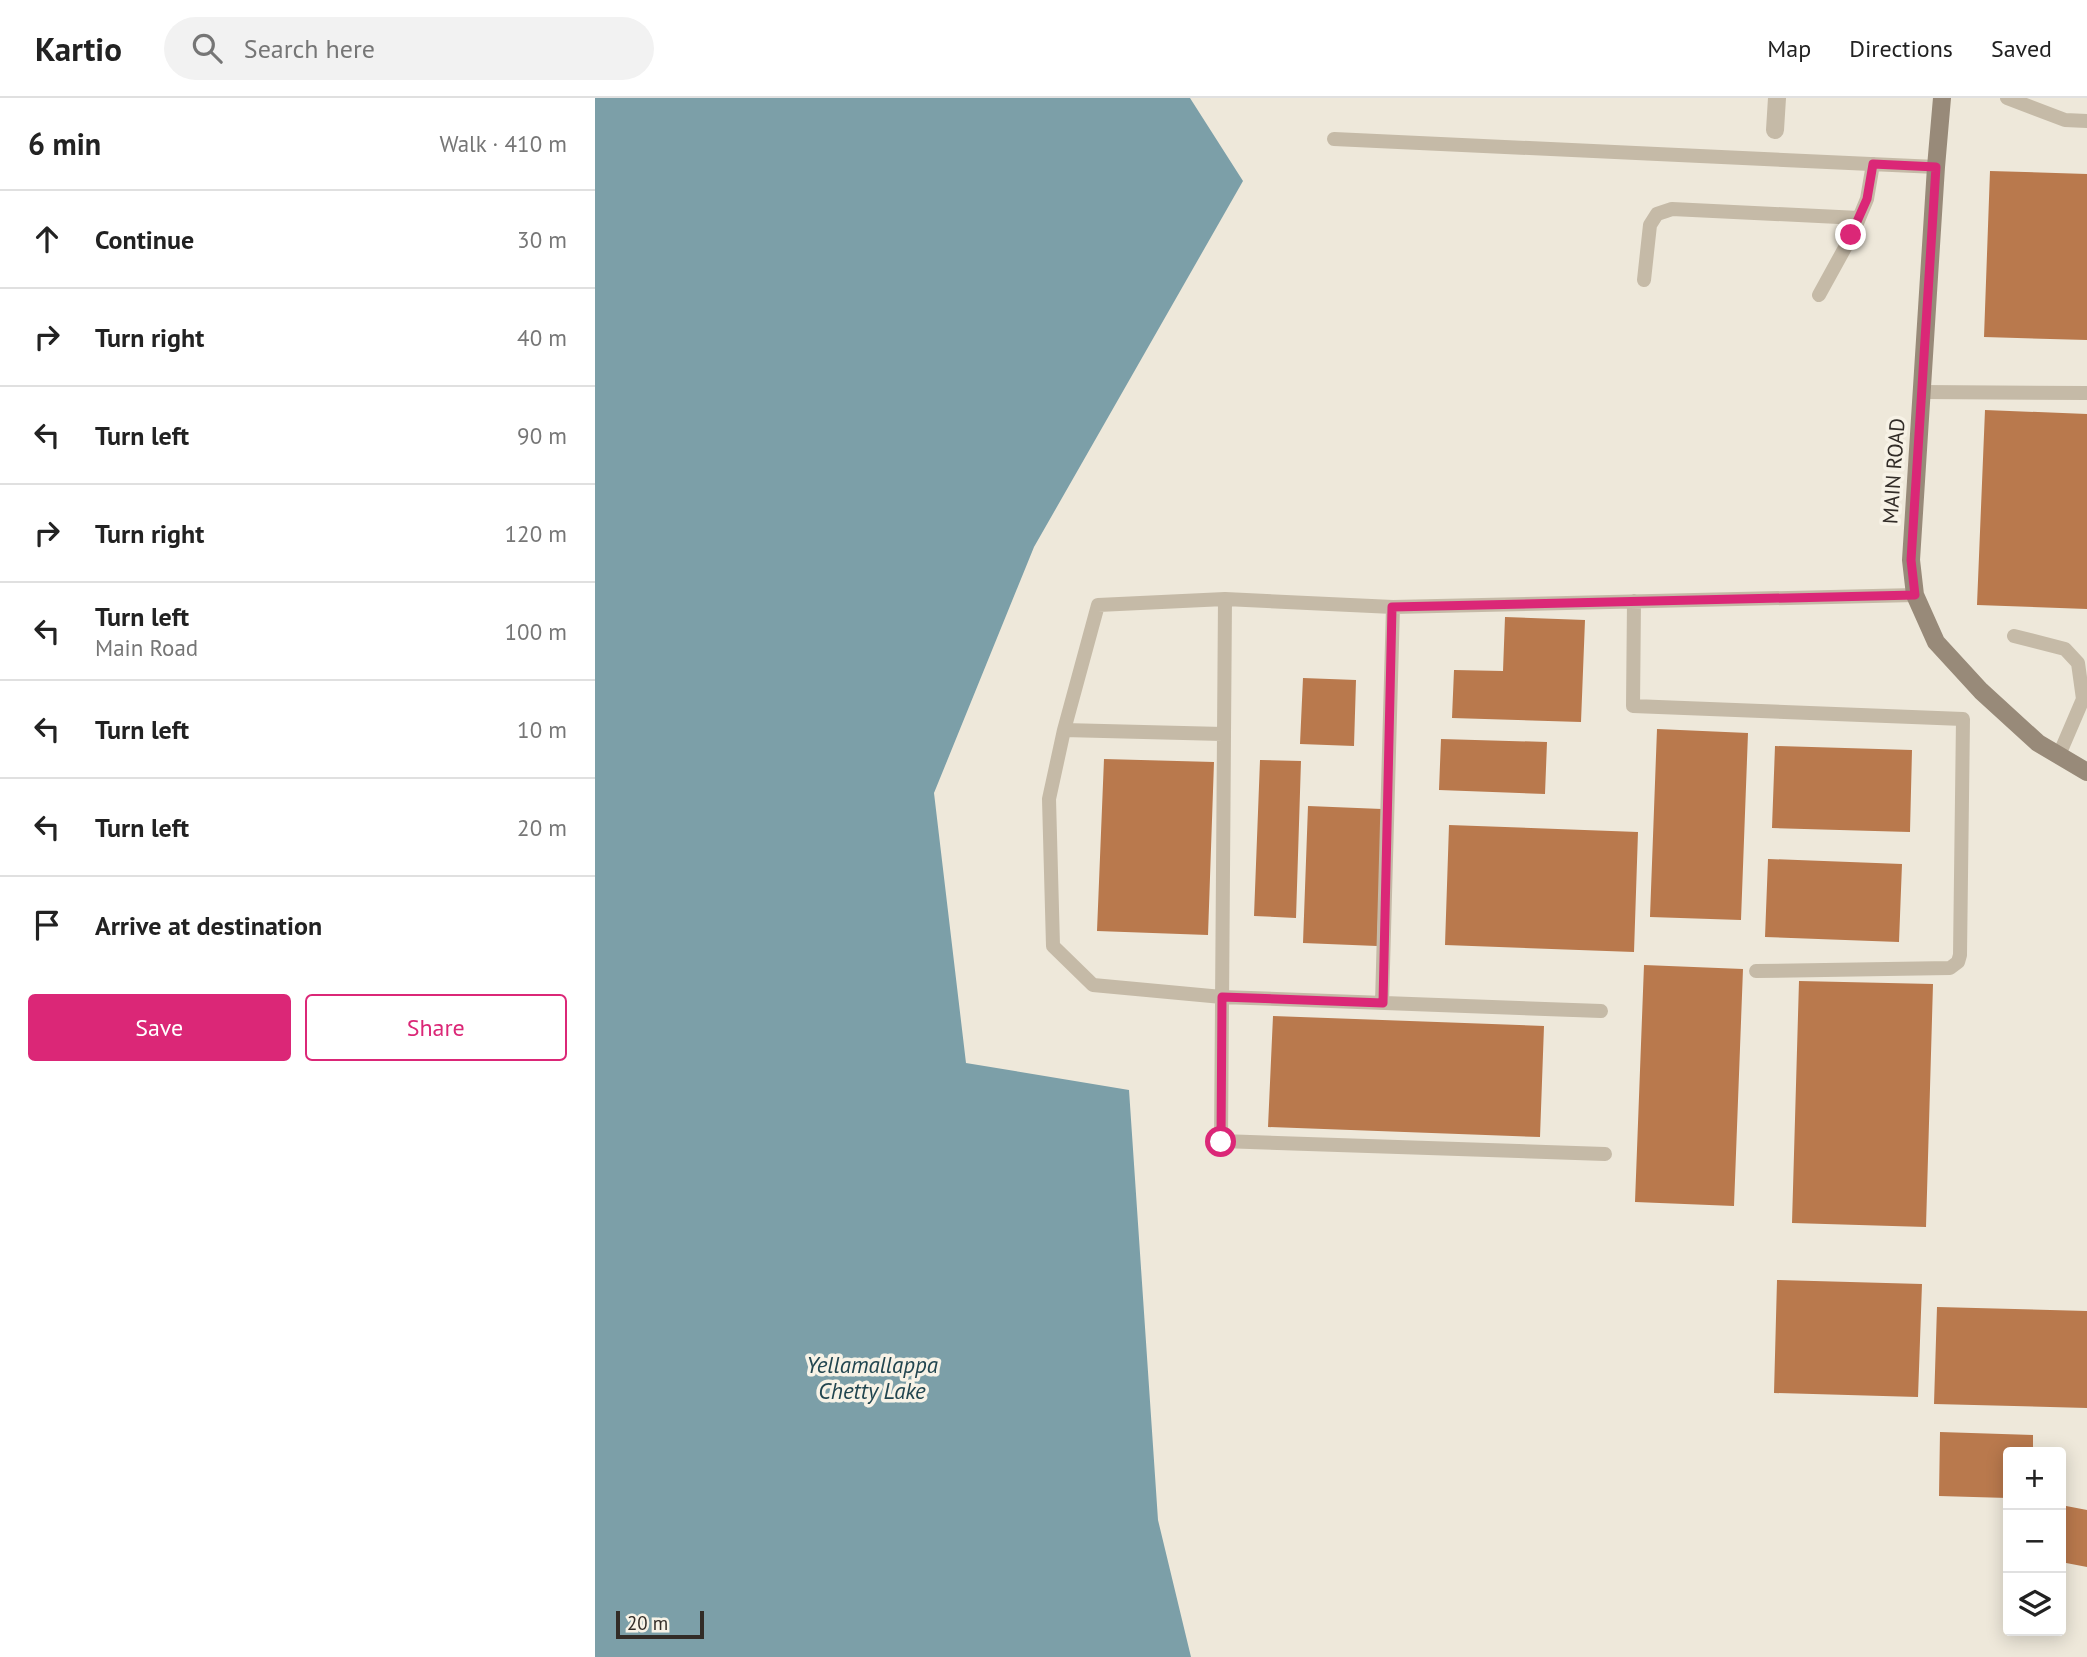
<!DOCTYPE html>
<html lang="en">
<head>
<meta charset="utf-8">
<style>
  :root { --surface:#fff; --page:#f2f2f2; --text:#222; --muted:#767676; --line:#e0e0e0; --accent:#db2777 }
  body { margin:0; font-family:"PT Sans",sans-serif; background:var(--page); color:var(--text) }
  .controls { position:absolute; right:21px; bottom:21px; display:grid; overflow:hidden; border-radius:7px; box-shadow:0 4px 18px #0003 }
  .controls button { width:63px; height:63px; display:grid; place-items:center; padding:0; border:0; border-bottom:2px solid var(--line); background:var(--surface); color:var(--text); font:35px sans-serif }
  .scale { position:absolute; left:21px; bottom:18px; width:88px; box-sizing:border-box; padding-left:7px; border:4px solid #322c27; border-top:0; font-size:19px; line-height:24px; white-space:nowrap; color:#322c27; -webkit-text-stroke:5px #f7f2e6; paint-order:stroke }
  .stop { position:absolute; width:21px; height:21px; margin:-16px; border:5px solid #db2777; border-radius:50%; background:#fff }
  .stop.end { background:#db2777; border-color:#fff; box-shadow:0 2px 7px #0008 }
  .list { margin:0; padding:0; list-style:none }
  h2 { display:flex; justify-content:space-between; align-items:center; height:91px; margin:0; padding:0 28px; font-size:30px }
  h2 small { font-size:23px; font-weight:400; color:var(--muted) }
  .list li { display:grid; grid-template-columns:46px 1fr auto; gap:21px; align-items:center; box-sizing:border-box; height:98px; padding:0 28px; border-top:2px solid var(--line) }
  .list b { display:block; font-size:26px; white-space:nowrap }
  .list p { margin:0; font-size:23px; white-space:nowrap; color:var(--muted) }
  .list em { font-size:23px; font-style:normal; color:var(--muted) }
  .actions { display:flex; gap:14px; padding:21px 28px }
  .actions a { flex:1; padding:16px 0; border:2px solid var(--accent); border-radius:7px; text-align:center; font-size:24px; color:var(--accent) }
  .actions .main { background:var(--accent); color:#fff }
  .icon { flex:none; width:38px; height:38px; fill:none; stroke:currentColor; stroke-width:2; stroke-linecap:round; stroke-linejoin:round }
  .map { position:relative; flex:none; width:1492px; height:1559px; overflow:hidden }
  header { display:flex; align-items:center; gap:42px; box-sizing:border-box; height:98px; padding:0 35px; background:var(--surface); border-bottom:2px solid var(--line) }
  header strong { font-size:33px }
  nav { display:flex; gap:38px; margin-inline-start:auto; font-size:24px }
  .search { width:490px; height:63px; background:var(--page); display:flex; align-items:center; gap:18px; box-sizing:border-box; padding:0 24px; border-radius:38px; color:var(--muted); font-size:26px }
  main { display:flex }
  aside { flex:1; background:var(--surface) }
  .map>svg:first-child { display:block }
  .water { fill:#7c9fa8 }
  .building { fill:#b9794d }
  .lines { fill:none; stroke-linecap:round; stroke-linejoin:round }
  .lane { stroke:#c5baa7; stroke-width:14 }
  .street { stroke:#c5baa7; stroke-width:18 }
  .secondary { stroke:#988a79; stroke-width:18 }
  .route { stroke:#db2777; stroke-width:9 }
  .labels { text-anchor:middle; stroke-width:7; stroke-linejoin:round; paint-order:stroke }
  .street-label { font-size:21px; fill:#322c27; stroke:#f7f2e6 }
  .water-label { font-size:23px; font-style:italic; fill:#21454f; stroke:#f7f2e6 }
</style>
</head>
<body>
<header>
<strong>Kartio</strong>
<div class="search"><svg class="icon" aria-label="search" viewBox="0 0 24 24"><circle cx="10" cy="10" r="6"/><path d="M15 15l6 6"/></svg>Search here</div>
<nav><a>Map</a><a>Directions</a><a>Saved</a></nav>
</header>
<main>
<aside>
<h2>6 min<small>Walk · 410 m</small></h2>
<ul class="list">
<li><svg class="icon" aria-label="ahead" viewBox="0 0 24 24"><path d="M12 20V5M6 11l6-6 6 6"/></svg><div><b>Continue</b></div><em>30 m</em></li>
<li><svg class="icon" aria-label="right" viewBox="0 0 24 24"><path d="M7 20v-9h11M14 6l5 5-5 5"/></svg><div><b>Turn right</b></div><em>40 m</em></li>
<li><svg class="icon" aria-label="left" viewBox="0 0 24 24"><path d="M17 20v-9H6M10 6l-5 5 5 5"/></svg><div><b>Turn left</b></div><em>90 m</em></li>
<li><svg class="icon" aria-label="right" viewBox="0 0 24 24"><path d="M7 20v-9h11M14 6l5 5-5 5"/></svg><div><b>Turn right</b></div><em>120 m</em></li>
<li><svg class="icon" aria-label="left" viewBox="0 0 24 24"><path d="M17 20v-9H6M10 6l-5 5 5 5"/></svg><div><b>Turn left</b><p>Main Road</p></div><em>100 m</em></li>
<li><svg class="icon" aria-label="left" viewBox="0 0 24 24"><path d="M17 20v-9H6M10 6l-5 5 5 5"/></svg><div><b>Turn left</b></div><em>10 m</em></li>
<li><svg class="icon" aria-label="left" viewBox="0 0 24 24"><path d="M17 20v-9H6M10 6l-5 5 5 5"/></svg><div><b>Turn left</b></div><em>20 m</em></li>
<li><svg class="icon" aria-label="arrive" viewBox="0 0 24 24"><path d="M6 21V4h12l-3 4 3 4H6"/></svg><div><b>Arrive at destination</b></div></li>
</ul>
<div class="actions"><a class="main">Save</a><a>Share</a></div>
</aside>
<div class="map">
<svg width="1492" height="1559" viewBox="0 0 1492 1559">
  <rect width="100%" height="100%" fill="#eee8da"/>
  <path class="water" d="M0,0H595L648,83L439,449L339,695L371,965L534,992L563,1422L596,1559H0Z"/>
  <path class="building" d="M1395,73L1492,76V242L1389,239Z
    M1390,312L1492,316V511L1382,507Z
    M910,519L990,522L986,624L857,620L859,572L908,573Z
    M708,580L761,582L759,648L705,646Z
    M1062,631L1153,635L1146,822L1055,819Z
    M846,641L952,644L950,696L844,692Z
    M1180,648L1317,652L1315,734L1177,730Z
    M509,661L619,664L613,837L502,833Z
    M665,662L706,663L701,820L659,818Z
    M713,708L787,711L782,848L708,845Z
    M854,727L1043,734L1039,854L850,847Z
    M1173,761L1307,766L1304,844L1170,839Z
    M1049,867L1148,871L1139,1108L1040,1104Z
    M1204,883L1338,886L1331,1129L1197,1125Z
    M678,918L949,928L945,1039L673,1029Z
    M1182,1182L1327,1186L1323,1299L1179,1295Z
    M1342,1209L1492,1213V1310L1339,1306Z
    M1345,1334L1438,1337V1354H1413V1400L1344,1398Z
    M1466,1407L1492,1412V1469L1466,1464Z"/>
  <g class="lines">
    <path class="lane" d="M1412,0L1470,22L1492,23
      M739,41L1341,69
      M1049,182L1055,127L1062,116L1077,111L1264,120
      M1224,197L1257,137L1272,101L1278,66
      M1327,294L1492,295
      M630,501L626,1043L1010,1056
      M1039,503L1038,608L1368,621L1365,857L1363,864L1355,870L1161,873
      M1419,538L1470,551L1483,565L1488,601L1464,657
      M469,632L628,636
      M787,905L798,509
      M1006,913L627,899L498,887L458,848L454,701L469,632L503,507L630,501L798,509L1320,497"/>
    <path class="street" d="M1180,32L1182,0"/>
    <path class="secondary" d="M1347,0L1341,69L1316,462L1320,497L1341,544L1386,593L1443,645L1492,674"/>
  </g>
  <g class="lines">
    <path class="route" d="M626,1044L627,899L788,905L797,509L1320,497L1316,462L1341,69L1278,66L1272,101L1256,137"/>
  </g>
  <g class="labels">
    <g class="street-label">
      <text transform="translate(1299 373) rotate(-86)" y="7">MAIN ROAD</text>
    </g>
    <g class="water-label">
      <text x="277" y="1275">Yellamallappa<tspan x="277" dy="26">Chetty Lake</tspan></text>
    </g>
  </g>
</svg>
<div class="controls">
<button>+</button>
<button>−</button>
<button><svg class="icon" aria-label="layers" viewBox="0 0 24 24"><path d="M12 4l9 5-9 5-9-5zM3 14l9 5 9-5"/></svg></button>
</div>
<div class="scale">20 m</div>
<div class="stop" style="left:626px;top:1044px"></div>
<div class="stop end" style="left:1256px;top:137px"></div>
</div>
</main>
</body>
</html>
